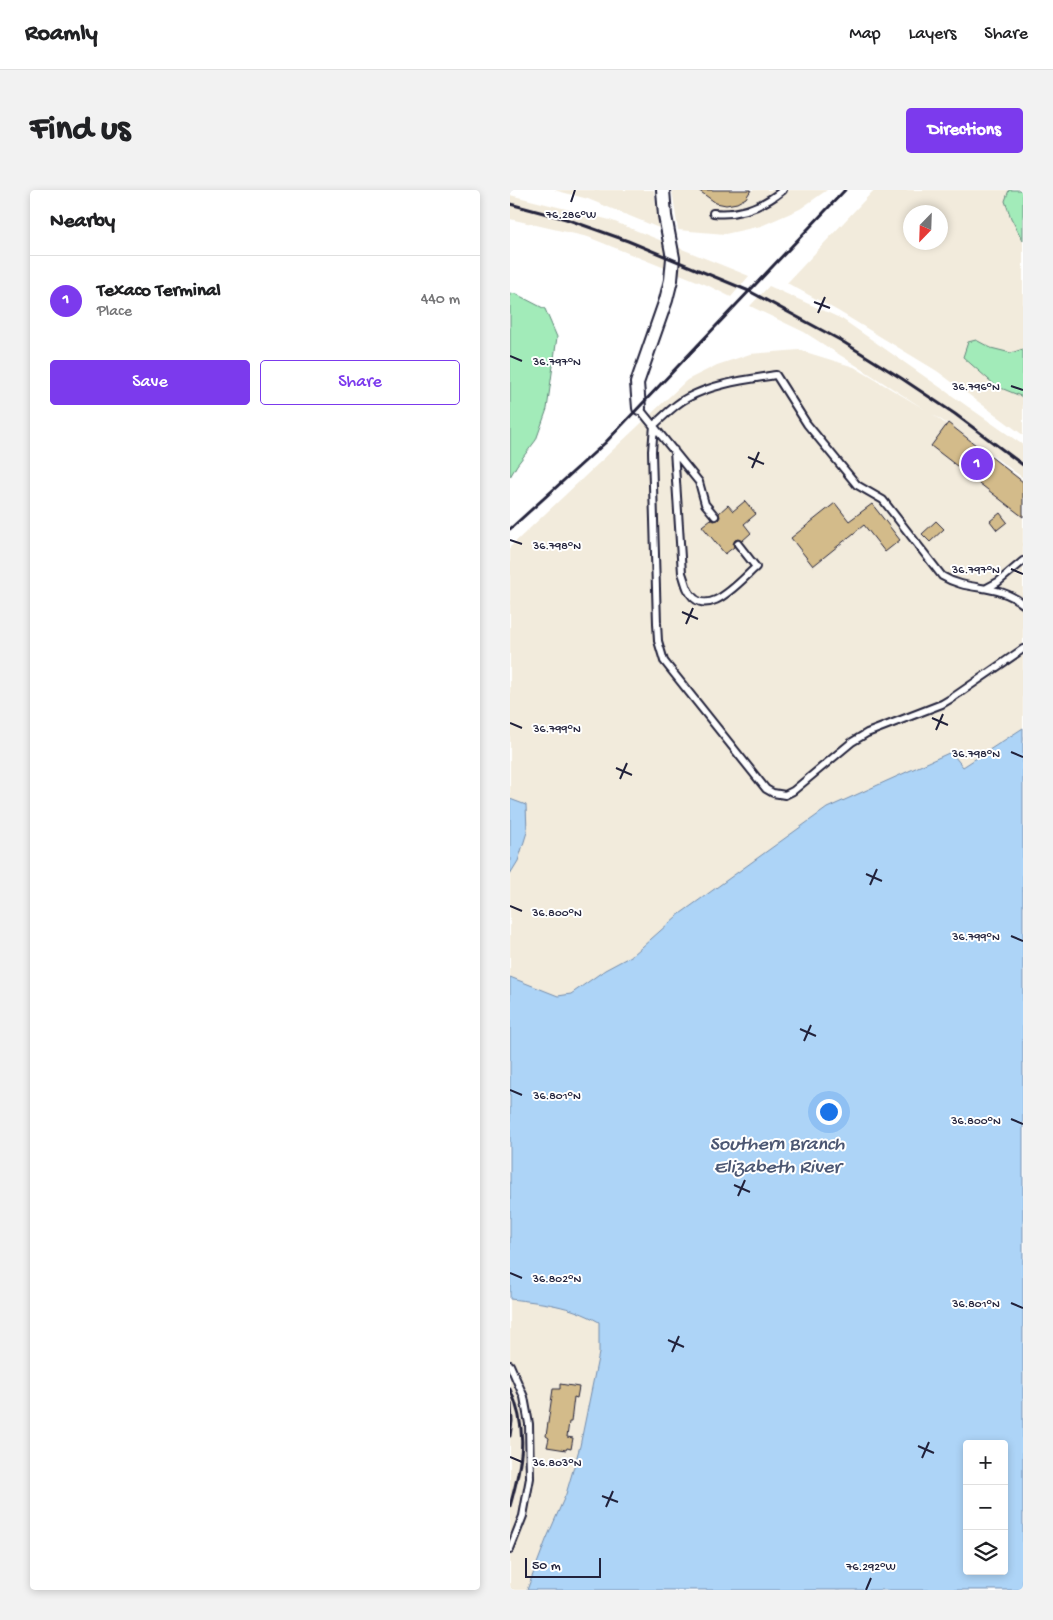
<!DOCTYPE html>
<html lang="en">
<head>
<meta charset="utf-8">
<style>
  :root { --surface:#fff; --page:#f2f2f2; --text:#202124; --muted:#757577; --line:#e0e0e0; --accent:#7c3aed }
  body { margin:0; font-family:"Gochi Hand",sans-serif; background:var(--page); color:var(--text) }
  .controls { position:absolute; right:15px; bottom:15px; display:grid; overflow:hidden; border-radius:5px; box-shadow:0 2px 8px #0003 }
  .controls button { width:45px; height:45px; display:grid; place-items:center; padding:0; border:0; border-bottom:1px solid var(--line); background:var(--surface); color:var(--text); font:25px sans-serif }
  .compass { position:absolute; left:393px; top:15px; width:45px; height:45px; border-radius:50%; background:var(--surface); box-shadow:0 2px 8px #0003; rotate:203deg }
  .scale { position:absolute; left:15px; bottom:12px; width:76px; box-sizing:border-box; padding-left:5px; border:2px solid #22223b; border-top:0; font-size:14px; line-height:18px; white-space:nowrap; color:#22223b; -webkit-text-stroke:4px #fff; paint-order:stroke }
  .you { position:absolute; left:318px; top:921px; width:18px; height:18px; margin:-12px; border:4px solid #fff; border-radius:50%; background:#1a73e8; box-shadow:0 0 0 8px #1a73e833 }
  .badge { display:grid; place-items:center; width:32px; height:32px; border-radius:50%; background:var(--accent); color:#fff; font-size:16px; font-weight:700 }
  .pin { position:absolute; translate:-50% -50%; border:2px solid #fff; box-shadow:0 1px 5px #0006 }
  .list { margin:0; padding:0; list-style:none }
  h2 { display:flex; justify-content:space-between; align-items:center; height:65px; margin:0; padding:0 20px; font-size:21px }
  h2 small { font-size:16px; font-weight:400; color:var(--muted) }
  .list li { display:grid; grid-template-columns:32px 1fr auto; gap:15px; align-items:center; box-sizing:border-box; height:90px; padding:0 20px; border-top:1px solid var(--line) }
  .list b { display:block; font-size:19px; white-space:nowrap }
  .list p { margin:0; font-size:16px; white-space:nowrap; color:var(--muted) }
  .list em { font-size:16px; font-style:normal; color:var(--muted) }
  .actions { display:flex; gap:10px; padding:15px 20px }
  .actions a { flex:1; padding:11px 0; border:1px solid var(--accent); border-radius:5px; text-align:center; font-size:18px; color:var(--accent) }
  .actions .main { background:var(--accent); color:#fff }
  .icon { flex:none; width:28px; height:28px; fill:none; stroke:currentColor; stroke-width:2; stroke-linecap:round; stroke-linejoin:round }
  .map { position:relative; flex:none; width:513px; height:1400px; overflow:hidden; border-radius:5px }
  header { display:flex; align-items:center; gap:30px; box-sizing:border-box; height:70px; padding:0 25px; background:var(--surface); border-bottom:1px solid var(--line) }
  header strong { font-size:24px }
  nav { display:flex; gap:28px; margin-inline-start:auto; font-size:18px }
  .intro { display:flex; align-items:center; justify-content:space-between; box-sizing:border-box; height:120px; padding:0 30px }
  h1 { margin:0; font-size:35px }
  .button { padding:12px 22px; border-radius:5px; background:var(--accent); color:#fff; font-size:18px; font-weight:700 }
  main { display:flex; gap:30px; padding:0 30px }
  aside { flex:1; background:var(--surface); border-radius:5px; box-shadow:0 2px 8px #0003 }
  .map>svg:first-child { display:block }
  .built { fill:#f2ebdc; fill-rule:evenodd }
  .green { fill:#a2ebb9; stroke:#62867a }
  .water { fill:#add4f7; stroke:#758dac; fill-rule:evenodd }
  .building { fill:#d3bb8a; stroke:#22223b }
  .lines { fill:none; stroke-linecap:round; stroke-linejoin:round }
  .service-casing { stroke:#22223b; stroke-width:10 }
  .minor-casing { stroke:#22223b; stroke-width:16 }
  .service { stroke:#fff; stroke-width:6 }
  .minor { stroke:#fff; stroke-width:12 }
  .rail { stroke:#22223b; stroke-width:3 }
  .ticks { fill:none; stroke:#22223b; stroke-width:2 }
  .labels { text-anchor:middle; stroke-width:4; stroke-linejoin:round; paint-order:stroke }
  .water-label { font-size:20px; font-style:italic; fill:#4c5773; stroke:#fff }
  .ticks-label { font-size:12px; text-anchor:middle; fill:#22223b; stroke:#fff; stroke-width:4; stroke-linejoin:round; paint-order:stroke }
</style>
</head>
<body>
<header>
<strong>Roamly</strong>
<nav><a>Map</a><a>Layers</a><a>Share</a></nav>
</header>
<div class="intro"><h1>Find us</h1><a class="button">Directions</a></div>
<main>
<aside>
<h2>Nearby<small></small></h2>
<ul class="list">
<li><span class="badge">1</span><div><b>Texaco Terminal</b><p>Place</p></div><em>440 m</em></li>
</ul>
<div class="actions"><a class="main">Save</a><a>Share</a></div>
</aside>
<div class="map">
<svg width="513" height="1400" viewBox="0 0 513 1400">
  <rect width="100%" height="100%" fill="#fff"/>
  <filter id="ink" filterUnits="userSpaceOnUse"><feTurbulence type="fractalNoise" baseFrequency=".02" numOctaves="2"/><feDisplacementMap in="SourceGraphic" scale="10" xChannelSelector="R" yChannelSelector="G"/><feConvolveMatrix kernelMatrix="1 2 1 2 8 2 1 2 1" color-interpolation-filters="sRGB"/></filter>
  <g filter="url(#ink)">
    <path class="built" d="M44,0H144L149,38L78,9Z
      M162,0H317L290,19L251,36L215,44L168,40Z
      M364,0H513V245L427,181L328,121L277,93ZM400,22H430V52H400Z
      M0,5L100,30L239,86L221,107L197,95L78,47L0,29Z
      M259,96L332,129L513,255V288L447,240L422,224L513,290V589L168,882L0,794V357L177,190L207,175L240,164L289,160L344,177L416,220L294,142L240,116Z
      M0,1096L133,1141L96,1400H0Z"/>
    <path class="green" d="M499,0H513V51L501,28L495,11Z
      M0,103L6,104L35,119L47,147L37,219L26,250L7,275L0,287Z
      M466,150L481,158L501,163L513,159V207L486,196L453,167L458,152Z"/>
    <path class="water" d="M513,538V1400H17L36,1350L56,1304L70,1256L89,1163V1132C59,1115 34,1113 0,1109V787L48,806L61,804L95,780L123,765L167,726L317,618L441,562L453,577ZM457,1254H494V1381H457Z
      M0,609L16,615L17,642L8,671L0,684Z"/>
    <path class="building" d="M188,0H241L236,8L227,13L216,15L206,13Z
      M438,233L513,292V327L421,256Z
      M235,311L246,324L234,334L241,343L232,351L228,349L225,350L223,354L224,357L215,364L192,336L201,329L204,331L208,330L210,327L209,323L218,315L223,321Z
      M325,313L339,331L362,314L390,350L375,362L354,335L303,376L281,348Z
      M490,323L497,332L487,340L480,331Z
      M426,331L434,339L420,352L412,344Z
      M50,1194L69,1197L67,1208L64,1207L61,1232H59L57,1247L63,1248L61,1259L57,1258L56,1260L37,1257L39,1248L36,1246L43,1199H50Z"/>
    <g class="lines">
      <defs>
        <path id="service" d="M203,23C230,26 252,17 273,0
          M129,218L189,292L195,314L205,326
          M164,260L172,383C174,388 175,393 177,398C194,435 230,391 246,377L228,354
          M477,398L488,392L513,371
          M513,414C486,392 460,403 432,386L373,310L347,295L297,234L266,185C235,190 205,193 177,208C165,214 154,226 144,235L142,261L147,433L148,451L154,471L256,599L263,603L275,605L283,601L342,552L357,543L432,514L442,508L513,459
          M0,1175L14,1207L19,1234L20,1288L13,1326L0,1359"/>
        <path id="minor" d="M129,218L127,193L156,110L161,90L163,68L155,26L153,0"/>
      </defs>
      <use href="#service" class="service-casing"/>
      <use href="#minor" class="minor-casing"/>
      <use href="#service" class="service"/>
      <use href="#minor" class="minor"/>
      <path class="rail" d="M0,14L56,29L118,51L239,101L330,150L391,188L445,224L513,275
        M0,339L95,253L335,0
        M0,1199C19,1241 12,1273 0,1316
        M0,1246L2,1231L1,1214"/>
    </g>
  </g>
  <path class="ticks" d="M61,12L65,0M304,112L320,118M308,123L315,107M0,166L12,171M501,196L513,200M238,267L254,274M242,278L249,262M0,350L12,354M501,379L513,384M172,422L188,429M176,434L183,418M422,528L438,535M0,533L12,538M426,540L433,524M501,562L513,567M106,578L122,585M110,589L117,573M356,684L372,691M360,695L367,679M0,716L12,721M501,746L513,751M290,839L306,846M294,851L301,835M0,900L12,905M501,929L513,934M224,995L240,1002M228,1006L235,990M0,1083L12,1088M501,1113L513,1118M158,1150L174,1157M162,1162L169,1146M408,1256L424,1263M0,1267L12,1272M412,1268L419,1252M92,1306L108,1312M96,1317L103,1301M356,1400L361,1388"/>
  <g class="labels">
    <g class="water-label">
      <text x="267" y="959">Southern Branch<tspan x="267" dy="23">Elizabeth River</tspan></text>
    </g>
  </g>
  <g class="ticks-label">
    <text x="61" y="28">76.286°W</text>
    <text x="47" y="175">36.797°N</text>
    <text x="466" y="200">36.796°N</text>
    <text x="47" y="359">36.798°N</text>
    <text x="466" y="383">36.797°N</text>
    <text x="47" y="542">36.799°N</text>
    <text x="466" y="567">36.798°N</text>
    <text x="47" y="726">36.800°N</text>
    <text x="466" y="750">36.799°N</text>
    <text x="47" y="909">36.801°N</text>
    <text x="466" y="934">36.800°N</text>
    <text x="47" y="1092">36.802°N</text>
    <text x="466" y="1117">36.801°N</text>
    <text x="47" y="1276">36.803°N</text>
    <text x="361" y="1380">76.292°W</text>
  </g>
</svg>
<div class="controls">
<button>+</button>
<button>−</button>
<button><svg class="icon" aria-label="layers" viewBox="0 0 24 24"><path d="M12 4l9 5-9 5-9-5zM3 14l9 5 9-5"/></svg></button>
</div>
<svg class="compass" viewBox="-18 -18 36 36"><path d="M0-13l5 13h-10z" fill="#e53935"/><path d="M0 13l5-13h-10z" fill="#757577"/></svg>
<div class="scale">50 m</div>
<div class="you"></div>
<div class="pin badge" style="left:467px;top:274px">1</div>
</div>
</main>
</body>
</html>
